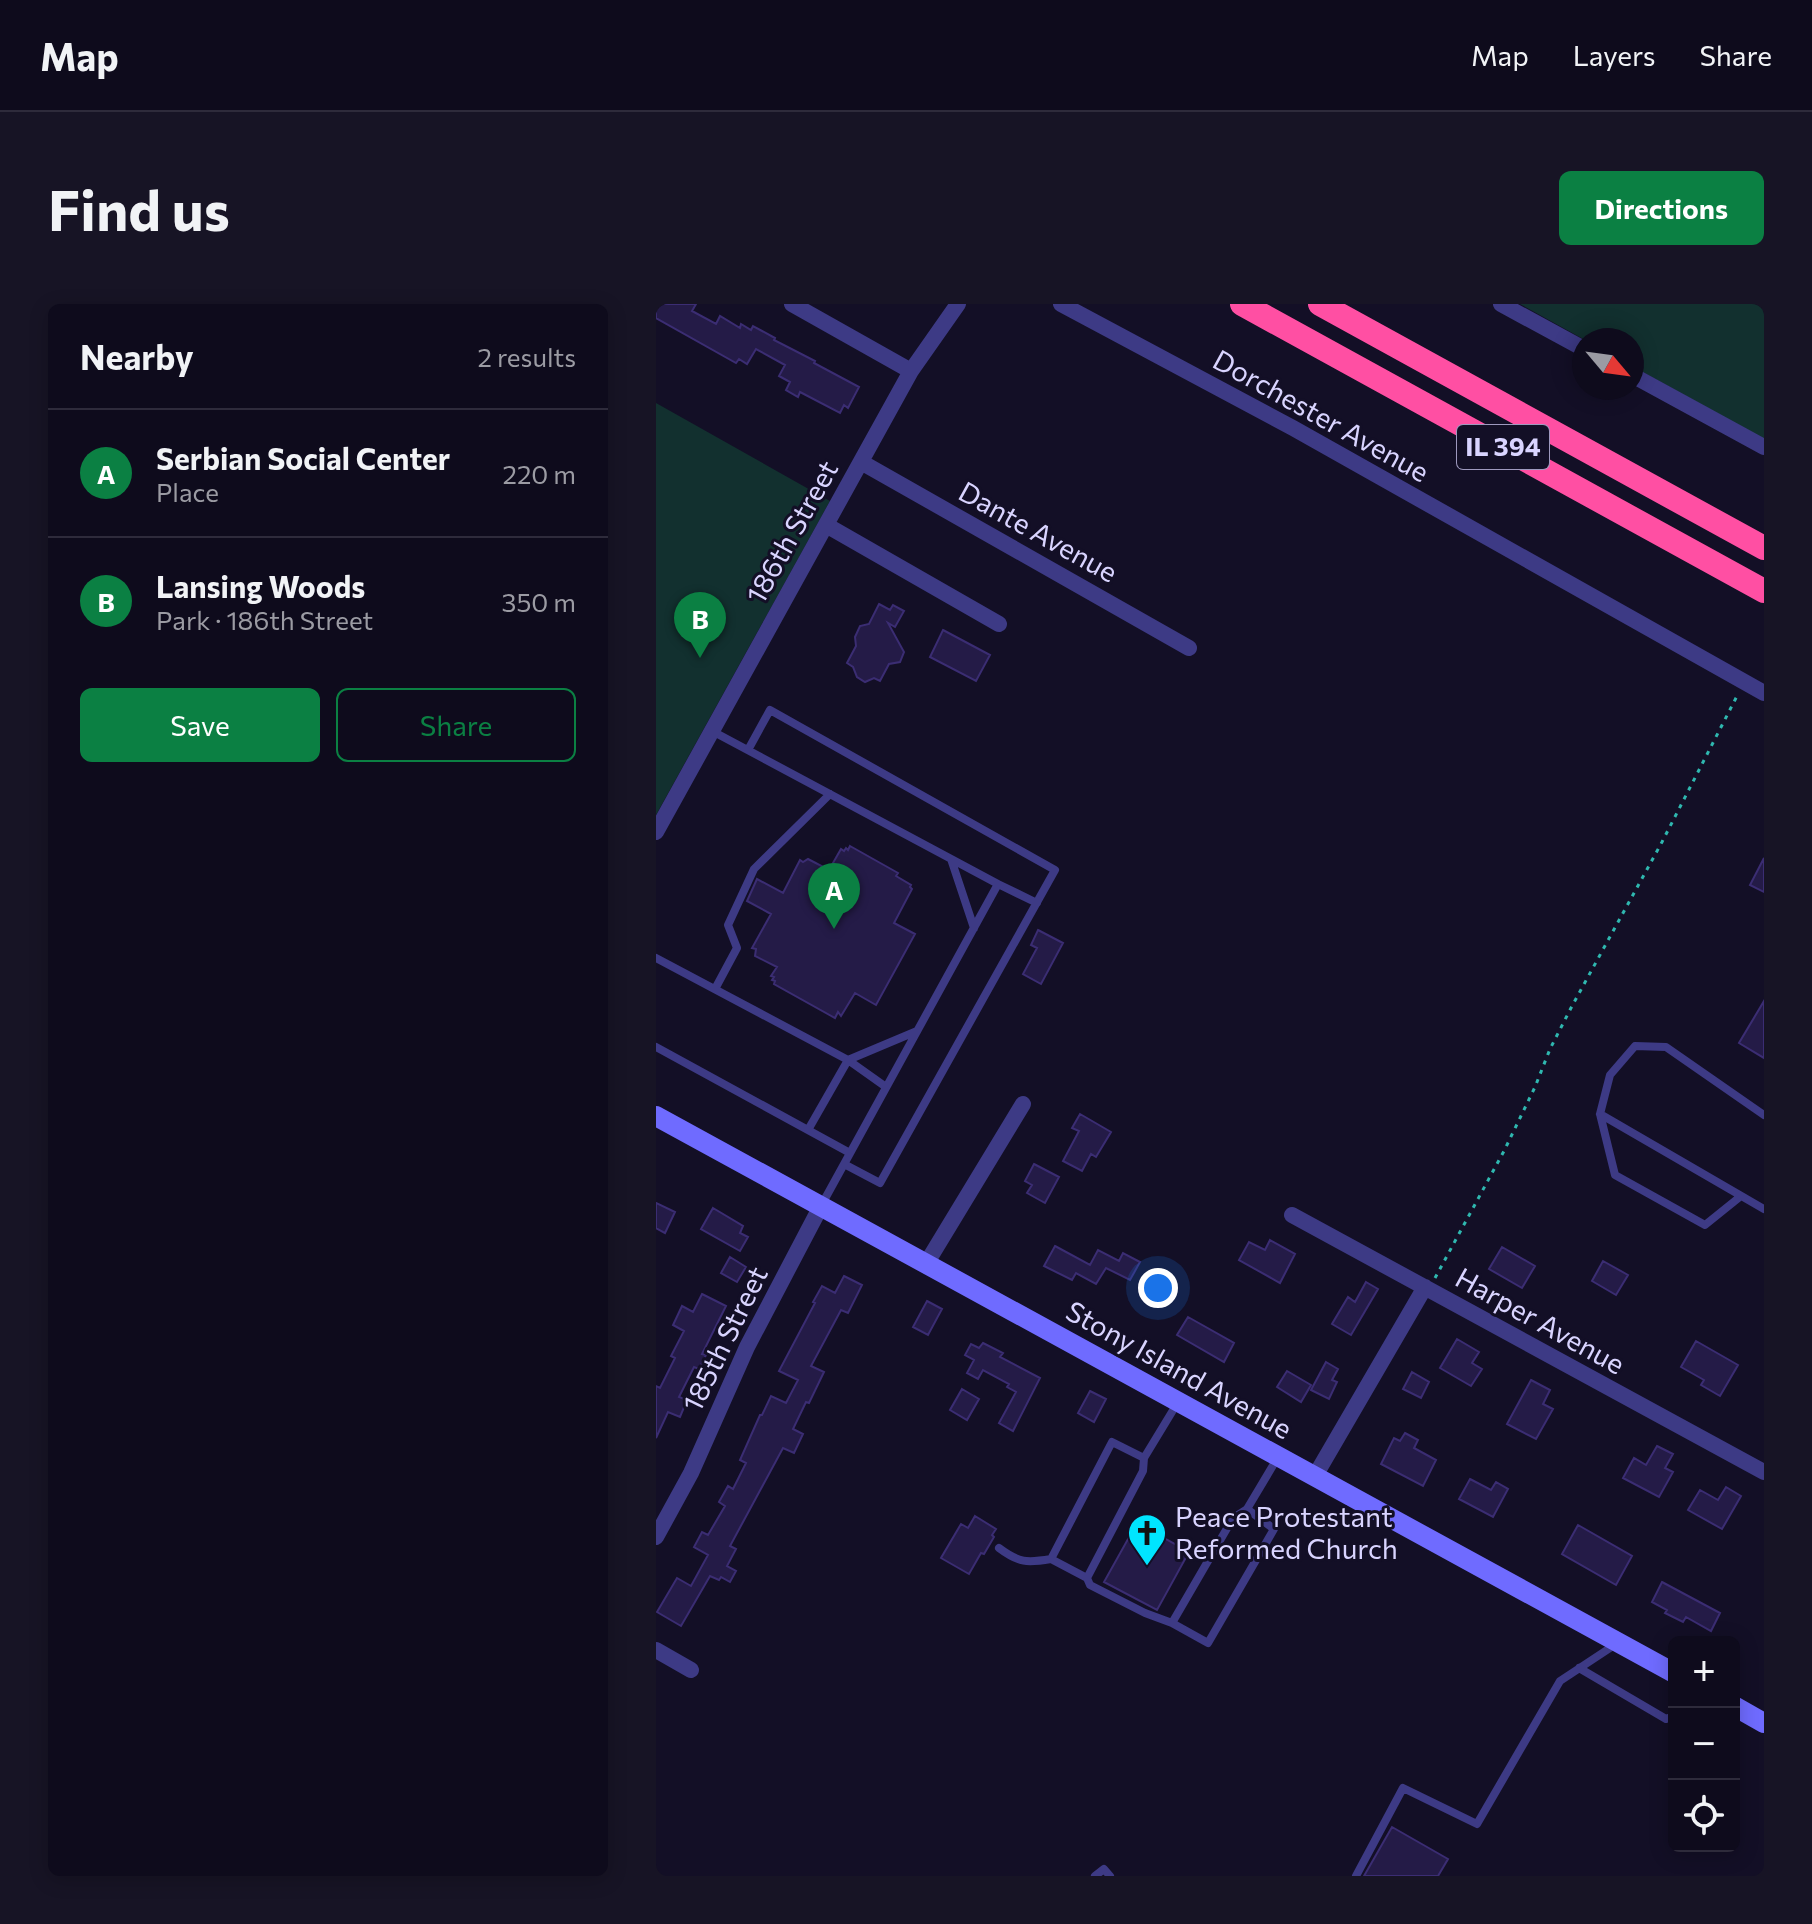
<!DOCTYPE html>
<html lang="en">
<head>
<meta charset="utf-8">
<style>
  :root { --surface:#0e0b1c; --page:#171425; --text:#f1f3f6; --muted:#9b9ba3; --line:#2e2b3b; --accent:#0b8043 }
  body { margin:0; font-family:Commissioner,sans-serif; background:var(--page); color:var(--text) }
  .controls { position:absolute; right:24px; bottom:24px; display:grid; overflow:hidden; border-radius:12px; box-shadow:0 4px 20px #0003 }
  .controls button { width:72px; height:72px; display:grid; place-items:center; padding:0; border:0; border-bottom:2px solid var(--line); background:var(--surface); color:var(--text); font:40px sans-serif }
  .compass { position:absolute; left:916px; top:24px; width:72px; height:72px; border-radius:50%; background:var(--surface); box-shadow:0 4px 20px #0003; rotate:119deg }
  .you { position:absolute; left:502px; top:984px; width:28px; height:28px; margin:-20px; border:6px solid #fff; border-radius:50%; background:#1a73e8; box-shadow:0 0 0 12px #1a73e833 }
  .badge { display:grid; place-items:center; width:52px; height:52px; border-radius:50%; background:var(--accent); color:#fff; font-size:26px; font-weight:700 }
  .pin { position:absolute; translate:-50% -66px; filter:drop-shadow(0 2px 4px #0008) }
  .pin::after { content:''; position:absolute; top:42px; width:28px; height:24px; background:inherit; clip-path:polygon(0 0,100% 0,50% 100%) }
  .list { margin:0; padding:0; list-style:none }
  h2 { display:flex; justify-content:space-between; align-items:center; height:104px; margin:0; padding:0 32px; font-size:34px }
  h2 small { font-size:26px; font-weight:400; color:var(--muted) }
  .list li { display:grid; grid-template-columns:52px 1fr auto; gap:24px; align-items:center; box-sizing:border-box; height:128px; padding:0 32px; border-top:2px solid var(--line) }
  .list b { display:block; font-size:30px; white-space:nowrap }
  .list p { margin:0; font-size:26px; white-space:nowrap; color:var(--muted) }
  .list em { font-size:26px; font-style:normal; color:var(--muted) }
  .actions { display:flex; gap:16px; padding:24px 32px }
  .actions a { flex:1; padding:18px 0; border:2px solid var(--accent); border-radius:12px; text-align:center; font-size:28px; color:var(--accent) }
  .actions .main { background:var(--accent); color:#fff }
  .icon { flex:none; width:44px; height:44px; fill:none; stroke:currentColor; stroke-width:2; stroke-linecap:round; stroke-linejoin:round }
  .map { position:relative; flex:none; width:1108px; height:1572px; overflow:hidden; border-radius:12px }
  header { display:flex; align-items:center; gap:48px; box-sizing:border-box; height:112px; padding:0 40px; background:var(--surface); border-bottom:2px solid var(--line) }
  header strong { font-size:38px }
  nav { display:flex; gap:44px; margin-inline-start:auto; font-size:28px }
  .intro { display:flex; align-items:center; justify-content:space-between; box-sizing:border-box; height:192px; padding:0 48px }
  h1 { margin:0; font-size:56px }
  .button { padding:20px 36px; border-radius:12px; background:var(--accent); color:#fff; font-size:28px; font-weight:700 }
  main { display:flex; gap:48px; padding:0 48px }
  aside { flex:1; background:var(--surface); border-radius:12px; box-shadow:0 4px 20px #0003 }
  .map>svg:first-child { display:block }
  .green { fill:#12302f }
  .building { fill:#241b47; stroke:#3b2d73; stroke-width:2 }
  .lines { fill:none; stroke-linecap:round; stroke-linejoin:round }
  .path { stroke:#2fb8b0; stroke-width:3; stroke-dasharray:4 6; stroke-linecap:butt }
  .lane { stroke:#3d3a85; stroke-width:8 }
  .street { stroke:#3d3a85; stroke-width:16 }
  .secondary { stroke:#6f6bff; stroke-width:20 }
  .highway { stroke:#ff4fa3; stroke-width:24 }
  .labels { text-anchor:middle; stroke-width:6; stroke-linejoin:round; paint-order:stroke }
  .shield { fill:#130f26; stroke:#9e99be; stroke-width:2 }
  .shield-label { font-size:26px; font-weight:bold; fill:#d9d4ff }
  .street-label { font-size:28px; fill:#d9d4ff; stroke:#130f26 }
  .poi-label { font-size:28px; fill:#d9d4ff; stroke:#130f26; text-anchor:start }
</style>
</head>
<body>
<header>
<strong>Map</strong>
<nav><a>Map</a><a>Layers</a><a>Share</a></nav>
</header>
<div class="intro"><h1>Find us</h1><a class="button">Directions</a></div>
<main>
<aside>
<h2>Nearby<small>2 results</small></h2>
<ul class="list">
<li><span class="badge">A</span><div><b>Serbian Social Center</b><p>Place</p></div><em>220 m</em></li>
<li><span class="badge">B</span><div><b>Lansing Woods</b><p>Park · 186th Street</p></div><em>350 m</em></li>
</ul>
<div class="actions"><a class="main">Save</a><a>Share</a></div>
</aside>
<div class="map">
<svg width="1108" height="1572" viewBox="0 0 1108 1572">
  <rect width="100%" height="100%" fill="#130f26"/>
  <path class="green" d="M864,0H1108V135L976,62V36H929Z
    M0,99L174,197L0,511Z"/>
  <path class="building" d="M0,0H40L36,7L60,20L64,12L84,24L85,20L95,26L97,22L119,34L118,36L159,57L158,59L203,83L192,104L188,101L184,109L144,88L142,93L130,86L134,78L123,72L129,61L100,45L91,60L83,55L80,59L0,14Z
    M223,300L234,306L237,301L248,307L239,323L232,319L248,348L244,358L233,360L224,377L218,374L209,378L201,373L197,363L191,359L200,342L199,333L204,322L213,320Z
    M287,326L334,351L320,377L274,353Z
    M194,542L242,569L240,572L255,581L254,583L256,585L238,619L259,630L220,701L199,689L185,712L182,708L179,714L118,680L119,677L116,676L118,673L115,672L121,663L99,652L100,645L96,644L115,610L91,597L101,575L127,589L144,556L147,558L152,555L173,566L185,545L188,547L190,544L192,546Z
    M1108,554V588L1094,581Z
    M382,626L407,639L385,680L367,670L381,644L375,641Z
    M1108,697V754L1083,739Z
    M424,810L455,828L440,853L435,850L426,867L407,857L423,827L416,824Z
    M378,860L403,873L389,899L371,889L376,881L369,877Z
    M0,899L19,908L9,929L0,924Z
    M57,904L87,922L84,929L92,933L84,947L45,925Z
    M614,936L639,950L624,979L583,956L593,938L609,946Z
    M399,942L434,961L442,946L463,957L467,949L484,958L474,976L450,964L440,980L420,969L416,976L388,962Z
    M846,943L879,962L866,984L833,965Z
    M74,953L90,963L81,978L65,969Z
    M947,957L972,971L960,991L936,977Z
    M188,972L206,981L192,1009L185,1006L155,1062L168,1068L153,1099L150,1098L137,1125L147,1130L138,1149L127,1144L74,1242L80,1245L71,1262L80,1267L74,1278L65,1273L63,1276L54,1272L25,1322L1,1308L21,1274L35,1282L52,1251L38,1243L46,1228L52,1231L69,1202L63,1198L72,1182L77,1185L90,1159L84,1156L104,1111H106L115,1092L130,1099L142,1076L123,1067L159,999L157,998L166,982L179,989Z
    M710,978L722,985L695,1031L676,1020L692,993L699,998Z
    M46,990L70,1002L46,1050L50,1051L43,1065L38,1063L23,1093L31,1096L24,1113L12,1108L0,1134V1082L4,1084L19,1054L15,1052L28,1027L17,1021L26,1002L37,1008Z
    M271,997L286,1005L272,1031L257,1023Z
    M532,1013L578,1039L568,1058L521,1031Z
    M801,1035L823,1048L816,1059L826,1065L815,1082L784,1064Z
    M1040,1037L1082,1061L1064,1092L1045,1081L1048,1076L1025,1063Z
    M327,1039L347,1049L344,1053L384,1074L357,1127L343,1119L360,1088L351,1083L353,1080L327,1066L322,1075L311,1069L318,1056L309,1051L315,1040L323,1044Z
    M670,1058L682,1065L676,1076L681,1078L673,1095L655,1086Z
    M631,1067L655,1081L645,1098L621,1083Z
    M756,1068L773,1078L765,1094L747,1085Z
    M875,1076L894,1086L887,1100L897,1105L880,1135L851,1120Z
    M306,1085L323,1095L311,1116L294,1106Z
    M434,1087L450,1095L438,1118L422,1109Z
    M749,1129L762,1136L758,1144L780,1156L767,1182L725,1160L738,1134L744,1137Z
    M1001,1142L1017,1150L1009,1164L1017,1168L1003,1193L967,1174L978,1154L990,1161Z
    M814,1175L835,1186L840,1178L852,1185L837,1213L803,1195Z
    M1070,1183L1085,1192L1066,1225L1032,1206L1044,1186L1062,1196Z
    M319,1212L340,1225L336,1231L338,1233L328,1250L325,1249L313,1270L285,1254L305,1220L312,1224Z
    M481,1219L533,1248L501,1306L448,1278Z
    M922,1221L976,1252L960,1281L906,1250Z
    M1006,1278L1064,1309L1055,1327L1030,1313L1027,1318L1009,1309L1011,1306L996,1298Z
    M736,1523L792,1555L782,1572H708Z"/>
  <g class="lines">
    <path class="path" d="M779,974L848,847L879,783L894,745L916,702L1006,538L1081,392"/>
    <path class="lane" d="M56,427L342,580
      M92,446L114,406L399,566L224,879L188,860
      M295,555L318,624
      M0,654L192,756L261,727
      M59,685L81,644L72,621L98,565L174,490
      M0,743L194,849
      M944,810L1108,905
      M152,826L192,756L230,783
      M1085,892L1049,921L959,871L944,810L954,771L979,742L1010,743L1108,811
      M165,902L342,580L381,599
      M488,1154L456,1138L395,1255L431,1274L434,1281L489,1309L516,1319L552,1339L618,1225L591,1205
      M343,1244C363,1259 371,1259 395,1255
      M431,1274L487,1167L488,1154L522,1098
      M516,1319L577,1214L591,1205L622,1153
      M923,1364L1010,1415L1015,1413L1018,1409
      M439,1572L448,1565L454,1572
      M700,1572L747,1484L821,1520L904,1377L960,1340"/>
    <path class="street" d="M136,0L255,67
      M405,0L637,124L1108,389
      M845,0L928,45
      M976,71L1108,143
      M205,158L533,344
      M170,221L343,320
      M0,528L255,67L302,0
      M636,911L1108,1168
      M270,960L367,800
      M659,1172L769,983
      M0,1233L35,1169L91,1043L165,902
      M0,1346L35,1366"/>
    <path class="secondary" d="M0,812L1018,1369
      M1078,1402L1108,1419"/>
    <path class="highway" d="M586,0L1108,287
      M664,0L1108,244"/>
  </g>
  <defs>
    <symbol id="church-pin" viewBox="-11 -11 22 30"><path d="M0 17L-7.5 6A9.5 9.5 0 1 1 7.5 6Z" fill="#00e5ff" stroke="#130f26"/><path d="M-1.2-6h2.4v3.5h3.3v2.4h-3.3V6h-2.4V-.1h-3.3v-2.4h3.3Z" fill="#111"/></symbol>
  </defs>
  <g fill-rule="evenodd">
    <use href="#church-pin" x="469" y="1207" width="44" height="60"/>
  </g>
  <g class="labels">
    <rect class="shield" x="801" y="121" width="92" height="44" rx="6"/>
    <g class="shield-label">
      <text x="847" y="152">IL 394</text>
    </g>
    <g class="street-label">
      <text transform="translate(665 112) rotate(29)" y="10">Dorchester Avenue</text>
      <text transform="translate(136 228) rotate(-61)" y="10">186th Street</text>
      <text transform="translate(382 228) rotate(29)" y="10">Dante Avenue</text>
      <text transform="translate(884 1017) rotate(29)" y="10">Harper Avenue</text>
      <text transform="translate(69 1035) rotate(-64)" y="10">185th Street</text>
      <text transform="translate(523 1066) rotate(29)" y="10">Stony Island Avenue</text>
    </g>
    <g class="poi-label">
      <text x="519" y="1223">Peace Protestant<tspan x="519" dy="32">Reformed Church</tspan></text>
    </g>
  </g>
</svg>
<div class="controls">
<button>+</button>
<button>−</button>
<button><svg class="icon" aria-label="locate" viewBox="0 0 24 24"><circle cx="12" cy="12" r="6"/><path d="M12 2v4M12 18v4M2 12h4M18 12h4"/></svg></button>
</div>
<svg class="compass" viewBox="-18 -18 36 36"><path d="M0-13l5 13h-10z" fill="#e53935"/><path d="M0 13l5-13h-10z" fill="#9b9ba3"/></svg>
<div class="you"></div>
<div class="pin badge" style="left:178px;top:625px">A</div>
<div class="pin badge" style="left:44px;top:354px">B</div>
</div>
</main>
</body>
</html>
